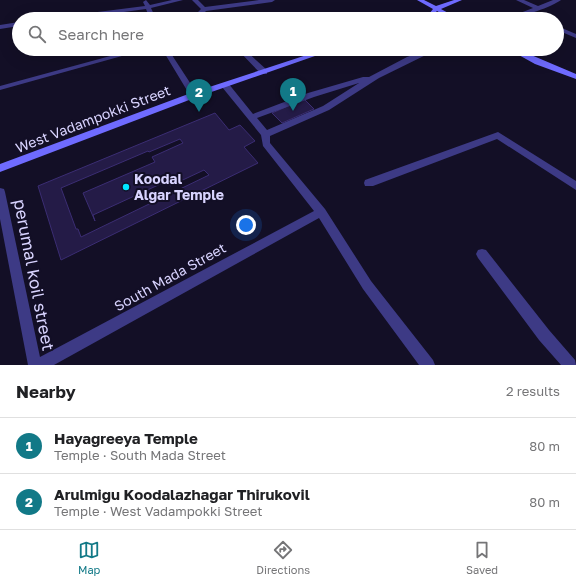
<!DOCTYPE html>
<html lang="en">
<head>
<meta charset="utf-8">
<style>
  :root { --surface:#fff; --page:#f2f2f2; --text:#202124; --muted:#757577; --line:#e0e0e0; --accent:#127987 }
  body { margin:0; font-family:"Golos Text",sans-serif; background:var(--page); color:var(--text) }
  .you { position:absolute; left:246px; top:225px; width:14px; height:14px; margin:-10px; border:3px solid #fff; border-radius:50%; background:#1a73e8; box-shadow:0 0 0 6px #1a73e833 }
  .badge { display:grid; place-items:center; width:26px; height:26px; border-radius:50%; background:var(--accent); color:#fff; font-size:13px; font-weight:700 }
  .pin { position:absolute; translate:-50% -33px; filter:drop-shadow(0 1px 2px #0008) }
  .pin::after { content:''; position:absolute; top:21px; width:14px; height:12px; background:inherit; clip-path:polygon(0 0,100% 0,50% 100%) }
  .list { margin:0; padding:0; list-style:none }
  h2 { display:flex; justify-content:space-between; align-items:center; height:52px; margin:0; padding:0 16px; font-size:17px }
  h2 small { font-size:13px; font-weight:400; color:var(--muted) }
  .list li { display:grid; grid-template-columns:26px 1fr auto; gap:12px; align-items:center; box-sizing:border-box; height:56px; padding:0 16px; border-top:1px solid var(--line) }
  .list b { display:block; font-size:15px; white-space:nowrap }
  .list p { margin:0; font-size:13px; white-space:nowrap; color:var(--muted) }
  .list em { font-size:13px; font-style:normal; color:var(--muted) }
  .icon { flex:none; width:22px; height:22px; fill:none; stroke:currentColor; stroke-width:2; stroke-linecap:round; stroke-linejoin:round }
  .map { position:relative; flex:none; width:576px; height:365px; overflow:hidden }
  .search { position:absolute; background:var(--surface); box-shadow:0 4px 16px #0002; left:12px; right:12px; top:12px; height:44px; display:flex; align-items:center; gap:10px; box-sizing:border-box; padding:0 14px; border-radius:22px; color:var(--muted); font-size:15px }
  .sheet { height:164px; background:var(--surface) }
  nav { display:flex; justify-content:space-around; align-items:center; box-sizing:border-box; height:56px; border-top:1px solid var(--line); background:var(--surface); font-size:11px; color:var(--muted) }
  nav a { display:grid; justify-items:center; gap:2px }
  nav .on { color:var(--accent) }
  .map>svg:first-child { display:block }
  .building { fill:#241b47; stroke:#3b2d73; fill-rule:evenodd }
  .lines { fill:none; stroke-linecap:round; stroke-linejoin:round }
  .street { fill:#3d3a85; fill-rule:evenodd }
  .secondary { fill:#6f6bff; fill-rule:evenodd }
  .poi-dot { fill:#00e5ff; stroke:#130f26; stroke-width:1.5 }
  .labels { text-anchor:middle; stroke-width:4; stroke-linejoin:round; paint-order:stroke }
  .street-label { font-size:14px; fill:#d9d4ff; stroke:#130f26 }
  .poi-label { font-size:14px; font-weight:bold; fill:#d9d4ff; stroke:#130f26; text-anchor:start }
  .near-street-label { font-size:17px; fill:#d9d4ff; stroke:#130f26 }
</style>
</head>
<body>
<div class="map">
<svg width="576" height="365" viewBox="0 0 576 365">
  <rect width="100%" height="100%" fill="#130f26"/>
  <path class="building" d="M304,99L314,109L282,123L272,113Z
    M215,113L229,130L240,125L255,141L244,147L258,163L61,260L38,186ZM180,139L183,143L152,157L155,162L83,193L95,221L93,215L167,181L170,186L204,170L209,175L81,237L78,229H76L61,188L148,151L149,152Z"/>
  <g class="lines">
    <path class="street" d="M146,0L150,5L172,0H183L151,8L156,19H150L146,9L72,19H55L58,17L145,6L143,2Z
      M192,0H198L205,7L259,0H275L272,2L206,11L205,12L212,19H205L198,12L201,9Z
      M516,0H524L538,6L553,0H561C552,7 517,19 505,19L533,8Z
      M19,22V26L0,29V25Z
      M557,26L576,34V38L557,30Z
      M136,49H147L0,90V86Z
      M162,49H168L198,95L197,97H191Z
      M237,49H244L267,70V74H261Z
      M429,49H438L379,78L329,110L270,136V143L325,209L371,281L433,360L435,365H419L363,289L319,218L54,365H28L0,219V188L4,189L5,192L40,357L314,211L263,146L261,135L222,87V83H228L253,114L308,93L363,77H369L407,57ZM359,83L323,106L267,130L257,118L314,97Z
      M498,132L576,181V190L497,139L373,186H365L364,183L365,180Z
      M482,249L486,250L549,330L575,360L576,365H561L539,340L478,258L476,254L478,250Z"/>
    <path class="secondary" d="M417,0H424L436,6L454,0H462L441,9L459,19H451L437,11C431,18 426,19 417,19L429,14L433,9Z
      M325,49H335L197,97L0,172V164L191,93Z
      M508,49H517L576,74V79L535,64Z"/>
  </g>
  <circle class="poi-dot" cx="126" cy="187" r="4"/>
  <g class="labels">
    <g class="street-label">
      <text transform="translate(93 119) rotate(-21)" y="5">West Vadampokki Street</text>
      <text transform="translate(170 277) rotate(-29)" y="5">South Mada Street</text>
    </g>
    <g class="poi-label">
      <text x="134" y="184">Koodal<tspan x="134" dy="16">Algar Temple</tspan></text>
    </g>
    <g class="near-street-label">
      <text transform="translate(34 275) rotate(79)" y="6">perumal koil street</text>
    </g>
  </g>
</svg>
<div class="you"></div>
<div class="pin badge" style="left:293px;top:111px">1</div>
<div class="pin badge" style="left:199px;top:112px">2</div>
<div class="search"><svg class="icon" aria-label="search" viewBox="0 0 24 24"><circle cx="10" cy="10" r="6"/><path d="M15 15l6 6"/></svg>Search here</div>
</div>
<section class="sheet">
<h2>Nearby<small>2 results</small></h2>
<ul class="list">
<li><span class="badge">1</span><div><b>Hayagreeya Temple</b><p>Temple · South Mada Street</p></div><em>80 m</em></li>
<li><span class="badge">2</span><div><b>Arulmigu Koodalazhagar Thirukovil</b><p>Temple · West Vadampokki Street</p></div><em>80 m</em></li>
</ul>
</section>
<nav>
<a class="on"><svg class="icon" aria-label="map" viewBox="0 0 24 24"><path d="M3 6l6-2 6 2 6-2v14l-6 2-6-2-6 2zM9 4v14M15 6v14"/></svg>Map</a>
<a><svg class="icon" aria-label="directions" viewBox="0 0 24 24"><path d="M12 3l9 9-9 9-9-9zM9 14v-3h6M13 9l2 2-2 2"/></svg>Directions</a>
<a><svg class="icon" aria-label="saved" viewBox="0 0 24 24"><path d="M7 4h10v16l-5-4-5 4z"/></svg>Saved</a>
</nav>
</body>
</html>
